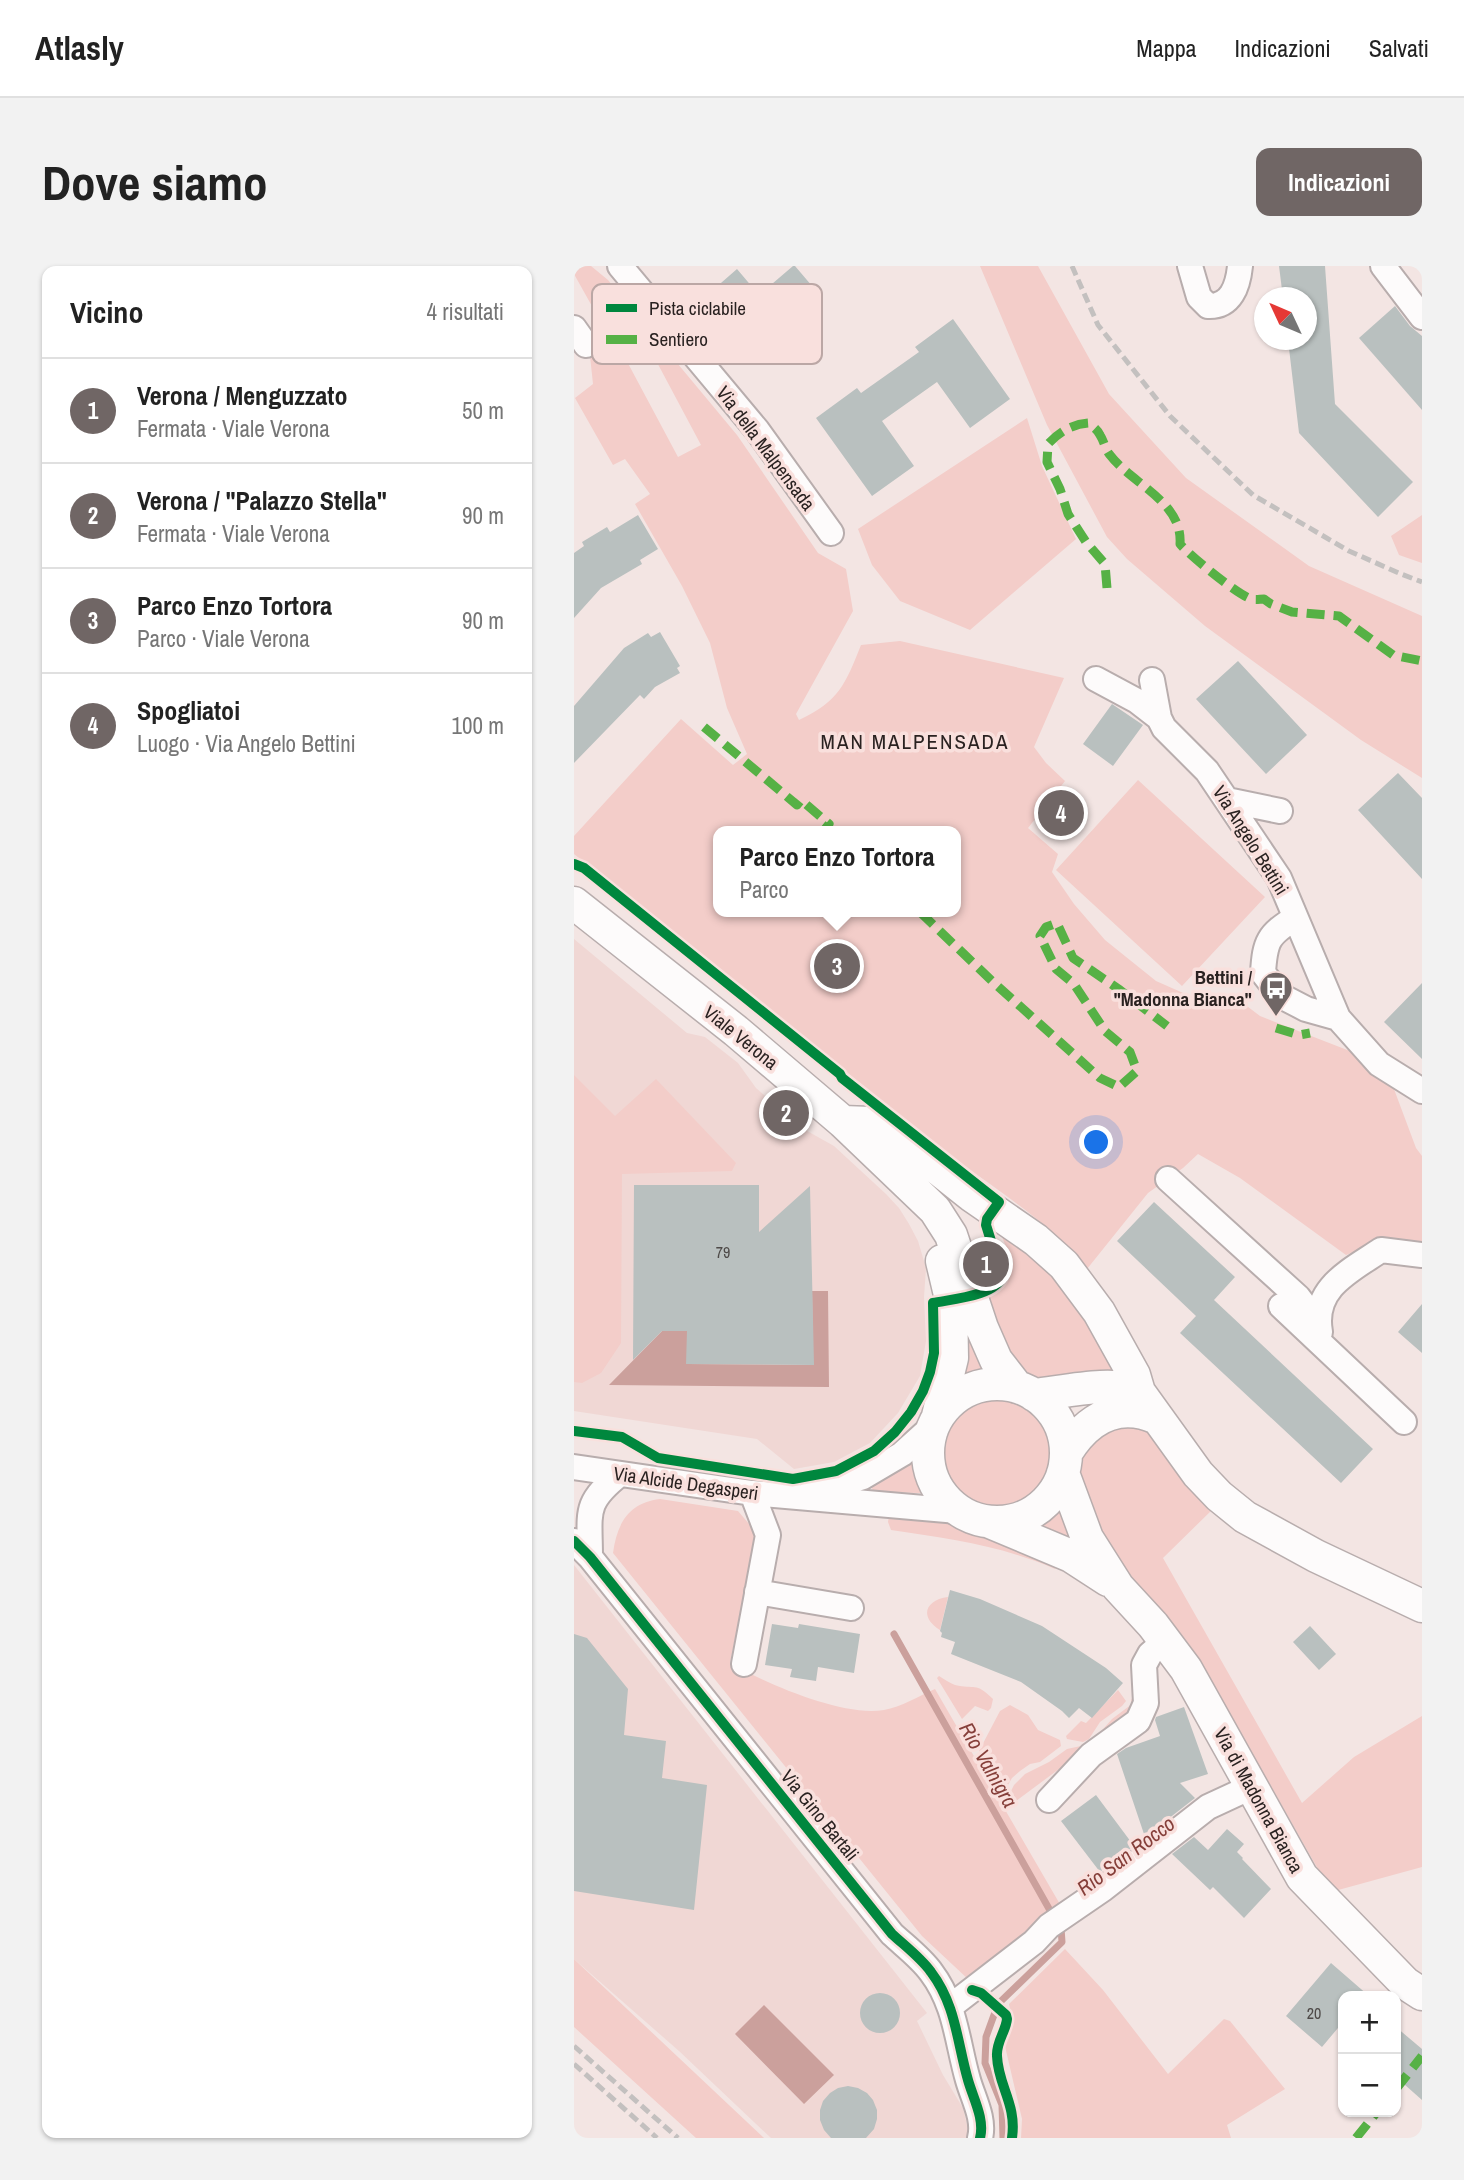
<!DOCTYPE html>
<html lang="it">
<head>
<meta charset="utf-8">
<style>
  :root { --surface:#fff; --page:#f2f2f2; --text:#222; --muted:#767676; --line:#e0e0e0; --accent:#706665 }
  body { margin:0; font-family:"Archivo Narrow",sans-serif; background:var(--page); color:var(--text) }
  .controls { position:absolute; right:21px; bottom:21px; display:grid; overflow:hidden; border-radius:14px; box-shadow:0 2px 5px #0004 }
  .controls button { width:63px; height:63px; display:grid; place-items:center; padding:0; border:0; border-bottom:2px solid var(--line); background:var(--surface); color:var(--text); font:35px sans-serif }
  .compass { position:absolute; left:680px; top:21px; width:63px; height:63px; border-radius:50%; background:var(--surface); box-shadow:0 2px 5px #0004; rotate:314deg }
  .you { position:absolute; left:523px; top:877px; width:24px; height:24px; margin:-18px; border:5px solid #fff; border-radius:50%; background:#1a73e8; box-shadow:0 0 0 10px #1a73e833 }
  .badge { display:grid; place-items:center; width:46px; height:46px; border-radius:50%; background:var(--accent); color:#fff; font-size:23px; font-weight:700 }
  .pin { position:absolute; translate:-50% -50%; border:4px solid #fff; box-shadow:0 2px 7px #0006 }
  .popup { position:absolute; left:139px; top:560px; width:248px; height:91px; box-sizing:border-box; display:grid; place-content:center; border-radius:14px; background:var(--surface); filter:drop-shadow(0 2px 5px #0005); font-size:23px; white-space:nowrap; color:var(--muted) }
  .popup b { font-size:26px; color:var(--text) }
  .popup::after { content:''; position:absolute; left:50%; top:100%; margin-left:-14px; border:14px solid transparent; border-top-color:var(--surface) }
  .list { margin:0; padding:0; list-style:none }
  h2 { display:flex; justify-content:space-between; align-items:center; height:91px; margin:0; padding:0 28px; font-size:30px }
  h2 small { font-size:23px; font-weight:400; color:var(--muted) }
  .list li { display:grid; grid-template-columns:46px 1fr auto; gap:21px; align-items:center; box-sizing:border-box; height:105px; padding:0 28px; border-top:2px solid var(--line) }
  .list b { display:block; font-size:26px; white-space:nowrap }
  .list p { margin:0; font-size:23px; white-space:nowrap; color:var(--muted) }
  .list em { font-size:23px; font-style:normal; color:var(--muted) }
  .map { position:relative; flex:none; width:848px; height:1872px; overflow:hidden; border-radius:14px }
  header { display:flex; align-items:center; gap:42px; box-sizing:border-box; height:98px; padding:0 35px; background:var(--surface); border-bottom:2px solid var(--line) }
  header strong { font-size:33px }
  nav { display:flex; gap:38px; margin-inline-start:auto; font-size:24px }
  .intro { display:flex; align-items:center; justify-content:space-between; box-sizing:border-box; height:168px; padding:0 42px }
  h1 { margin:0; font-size:49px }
  .button { padding:18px 32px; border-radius:14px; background:var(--accent); color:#fff; font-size:24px; font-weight:700 }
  main { display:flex; gap:42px; padding:0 42px }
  aside { flex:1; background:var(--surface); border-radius:14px; box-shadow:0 2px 5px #0004 }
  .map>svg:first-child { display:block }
  .built { fill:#f0d7d4 }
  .green { fill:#f3cdc9; fill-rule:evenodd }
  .water { fill:#cba09c }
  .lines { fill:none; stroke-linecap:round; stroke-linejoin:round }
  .stream { stroke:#cba09c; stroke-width:7 }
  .building { fill:#b9c0bf }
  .minor-casing { stroke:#b8adad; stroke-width:28 }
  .major-casing { stroke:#b8adad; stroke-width:35 }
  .minor { stroke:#fdfbfb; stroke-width:24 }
  .major { stroke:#fdfbfb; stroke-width:32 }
  .rail { stroke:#c3c0bf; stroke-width:5; stroke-dasharray:10 5; stroke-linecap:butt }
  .quiet { stroke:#56b145; stroke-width:9; stroke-dasharray:18 9; stroke-linecap:butt }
  .cycleway-casing { stroke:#f9e0dd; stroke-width:15 }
  .cycleway { stroke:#00873e; stroke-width:10 }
  .labels { text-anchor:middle; stroke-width:7; stroke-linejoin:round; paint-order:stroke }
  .number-label { font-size:16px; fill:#4e4a48 }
  .street-label { font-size:19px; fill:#2a2221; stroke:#f9e0dd }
  .poi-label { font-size:19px; font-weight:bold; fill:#2a2221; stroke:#f9e0dd; text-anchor:end }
  .neighbourhood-label { font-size:21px; letter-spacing:2px; fill:#2a2221; stroke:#f9e0dd }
  .water-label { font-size:21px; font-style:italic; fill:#863f3a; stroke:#f9e0dd }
  .key { fill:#f9e0dd; stroke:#bba7a5; stroke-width:2 }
  .key-label { font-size:19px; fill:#2a2221 }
</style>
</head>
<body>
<header>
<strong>Atlasly</strong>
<nav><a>Mappa</a><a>Indicazioni</a><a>Salvati</a></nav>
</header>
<div class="intro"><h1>Dove siamo</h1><a class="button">Indicazioni</a></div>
<main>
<aside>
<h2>Vicino<small>4 risultati</small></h2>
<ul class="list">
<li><span class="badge">1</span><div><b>Verona / Menguzzato</b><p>Fermata · Viale Verona</p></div><em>50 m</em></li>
<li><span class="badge">2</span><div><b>Verona / &quot;Palazzo Stella&quot;</b><p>Fermata · Viale Verona</p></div><em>90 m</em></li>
<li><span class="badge">3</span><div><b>Parco Enzo Tortora</b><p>Parco · Viale Verona</p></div><em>90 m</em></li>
<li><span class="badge">4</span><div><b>Spogliatoi</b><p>Luogo · Via Angelo Bettini</p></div><em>100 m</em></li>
</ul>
</aside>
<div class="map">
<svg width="848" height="1872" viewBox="0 0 848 1872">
  <rect width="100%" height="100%" fill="#f3e5e3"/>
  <path class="built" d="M0,673L113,767L131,771L164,797L182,822L205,842L203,846L214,856L217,854L226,861L260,880L312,928L325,942L335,958L344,975L352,1002L350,1031L352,1075L346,1110L324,1147L296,1177L260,1196L220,1203L183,1173L0,1145Z
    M0,1299L353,1747L343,1755L369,1809L389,1842L394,1863L393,1872H197L105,1785L0,1693Z"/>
  <path class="green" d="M0,0H17L34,14L163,169L244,287L272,303L279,345L222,448L225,454C265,435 271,419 287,379L326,375L490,412L460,481L472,497L491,515L454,562L484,588L478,606L500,638L531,674L582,715L616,730L661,731L686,750L781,787L814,807L842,882L848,890V982L802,977L772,989L666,912L624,888L609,902L574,927L513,1003C476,954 413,919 366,881C244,783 122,686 0,588V570L107,453L159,499L173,488L153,442L136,377L108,320L61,238L76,228L51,193L39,199L1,132L19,118L16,90L38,76L0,8ZM42,53L56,79L70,72L127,179L104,191L33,58ZM144,565H382V646H144Z
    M406,0H464L535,128L612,212L735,300L848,350V512L787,474L631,360L553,293L533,271L473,159Z
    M453,152L468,200L502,273L396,364L326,335L298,299L284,263Z
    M848,249V297L825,289L817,270Z
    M564,514L691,631L608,720L482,604Z
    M0,809L41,850L82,813L162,897L158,905L48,908L47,1077L27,1107L8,1117L0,1116Z
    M416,960L456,977L556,1110L472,1117L459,1112L435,1096L407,1032C423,1027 434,1020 431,1001L439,998L426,966L419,969Z
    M386,1039L414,1104L387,1112Z
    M367 1187a55 55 0 1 1 110 0a55 55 0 1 1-110 0Z
    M532,1157L577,1162L640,1242L589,1292L728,1537L780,1491L848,1450V1601L757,1626L625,1394L589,1348L536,1287L505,1212V1195Z
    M337,1192L339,1203L346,1224V1227L299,1226L297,1218Z
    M86,1233L164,1245L182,1266L156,1397C193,1418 268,1451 310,1444C327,1441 345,1430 361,1423L487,1640L395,1714L348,1670L39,1287C43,1258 54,1237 86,1233Z
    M488,1242L498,1261L497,1279L467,1262Z
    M315,1249L360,1251L395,1265L416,1270L486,1295L481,1303C426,1279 376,1273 317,1264L314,1256Z
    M374,1331L366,1364C345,1351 351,1334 374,1331Z
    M365,1410C370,1413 376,1417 381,1419C401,1424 401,1415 419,1433L417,1442L414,1445L401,1440L388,1453L363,1412Z
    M544,1424L552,1435L548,1440L526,1456L515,1473L509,1476L493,1473L492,1470L507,1455L512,1457Z
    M561,1428L563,1445L434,1541L432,1535L440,1519L451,1508L475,1496L493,1483L516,1478L538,1453L558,1438L557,1434Z
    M436,1439L454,1449L464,1464L486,1474L487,1480L466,1496L456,1498L446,1505L438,1512L431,1524L428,1525L422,1521V1515L405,1485L426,1445Z
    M491,1683L529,1724L594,1808L650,1753L656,1755L711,1823L653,1859L657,1872H447L448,1853L430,1776L439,1758L435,1738Z
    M0,1693L1,1694L190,1872H122L0,1761Z"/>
  <path class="water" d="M238,1025H254L255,1121L35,1119L88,1065H113V1098L239,1099Z
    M190,1739L260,1809L230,1838L161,1768Z"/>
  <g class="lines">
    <path class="stream" d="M320,1368L478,1648
      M429,1872L428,1839L411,1797L412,1771L424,1738L488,1676L487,1662L490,1659"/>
  </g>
  <path class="building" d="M219,0H221L244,27L202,64L185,44L153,71L124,37L163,3L185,29Z
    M705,0H751L761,138L839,216L804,251L725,167L714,74H732V32H709Z
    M821,40L836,60L848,70V144L785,72Z
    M379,53L436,133L396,162L363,116L308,155L340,200L298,230L242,152L283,122L287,127L345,86L341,81Z
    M64,249L84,283L66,294L68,298L27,322L0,352V287L10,280L8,276L33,261L36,266Z
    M86,366L106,400L103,402L106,407L81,421L70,433L66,429L0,497V440L50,382L74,367L77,371Z
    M664,395L733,469L692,508L622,433Z
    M538,438L569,459L539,500L509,478Z
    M824,507L848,532V613L784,544Z
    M489,529L504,542L484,565L469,552Z
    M848,717V793L810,756Z
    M60,919H185V966L236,920L240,1099L112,1098L113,1065H88L59,1094Z
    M580,936L661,1011L640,1034L799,1183L767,1217L606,1067L622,1050L543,975Z
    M848,1038V1087L824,1066Z
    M376,1324L406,1333L468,1360L532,1402L549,1417L518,1452L505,1442L495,1452L488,1445L447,1416L377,1388L381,1376L367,1371L368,1367L366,1365Z
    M198,1358L224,1362L225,1358L286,1368L280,1407L244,1401L242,1415L216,1411L218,1403L191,1399Z
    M736,1360L762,1388L745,1404L719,1376Z
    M0,1368L13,1372L54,1423L50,1469L92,1475L88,1512L133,1519L120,1644L0,1625Z
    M610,1441L634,1508L606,1517L621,1532L571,1571L543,1488L552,1482L586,1470L581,1454L582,1451Z
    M522,1529L560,1580L526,1606L487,1555Z
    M653,1563L670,1578L663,1586L669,1592L668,1593L697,1623L670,1652L639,1621L636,1624L598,1588L620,1571L634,1584Z
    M757,1697L795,1730H769V1756L748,1781L712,1750Z
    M286 1747a20 20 0 1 1 40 0a20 20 0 1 1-40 0Z
    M822,1761L848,1783V1834L822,1811Z
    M274,1820L284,1822L293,1827L299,1834L303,1844V1853L300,1863L292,1872H257L250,1864L246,1854V1844L249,1835L256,1827L264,1822Z"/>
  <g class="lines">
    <defs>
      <path id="minor" d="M46,0L183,164L257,267
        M616,0L625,31L634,40C657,41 664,20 666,0
        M809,0L848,51
        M0,62L12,79
        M522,413L563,435L585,452L590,462L633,505L705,612L764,752L805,798L848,825
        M578,414L585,452
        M653,534L706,545
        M721,652C694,669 691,675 689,707L707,730L732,743L764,752
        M594,913L724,1031L745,1059
        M707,1040L830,1156
        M746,1066C738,1022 776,1005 807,984L848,989
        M0,1201L178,1227L384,1245
        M235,1228L289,1211L328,1188L359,1160
        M0,1275L16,1291L318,1668C331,1680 347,1692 357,1706C382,1739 383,1776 394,1814C399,1832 411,1853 406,1872
        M16,1291C16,1247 9,1237 46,1208
        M183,1326L277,1342
        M170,1398L194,1269L178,1227
        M475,1534L517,1489L564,1455L572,1437L570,1399L576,1388L591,1375
        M377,1740L460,1676L475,1660L529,1623L634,1541L677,1521"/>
      <path id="major" d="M0,637L162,765L269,856L361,944L377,969L408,1062L422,1094L443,1121
        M269,856L296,857L319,867L397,929L462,974L490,999L525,1046L560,1109L565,1126
        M354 1187a69 69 0 1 1 138 0a69 69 0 1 1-138 0Z
        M460,1129C489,1126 539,1114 565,1126L624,1208L645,1230L671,1251L742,1290L848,1340
        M364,1150L378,1092L377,1033L368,995
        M492,1187C513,1153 544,1134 583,1152
        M489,1207L513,1272L544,1321L579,1359L612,1403L728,1611L831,1717L848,1728
        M416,1256L497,1290L534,1314"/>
    </defs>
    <use href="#minor" class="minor-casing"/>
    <use href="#major" class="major-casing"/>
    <use href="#minor" class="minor"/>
    <use href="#major" class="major"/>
    <path class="rail" d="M498,0L524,59L596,150L679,229L775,285L827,308L848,316
      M0,1780L104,1872
      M0,1798L83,1872"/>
    <path class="quiet" d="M533,322L531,298L512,276L494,248L486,223L473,196L474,178C485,166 498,158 515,157C518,160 524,164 526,169C530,175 531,183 536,189C558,218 609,236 606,278C614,288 666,331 678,333C682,334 686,333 690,333L697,338L718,346L765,350L819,389L848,395
      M130,461L223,539L227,534L255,558L251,563L254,565
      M346,646L418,715L526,812L545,821L563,805L556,786L531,765L500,718L482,703L466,670L472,661L483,657L499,692L546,724L593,760
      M702,762L725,769L736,767
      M822,1823L848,1790
      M782,1872L803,1846"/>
    <defs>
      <path id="cycleway" d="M0,598L10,602L266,808L268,812L425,936L413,953L412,959L428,1010C422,1030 378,1033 359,1037L360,1087L356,1106L349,1125L337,1146L321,1166L300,1185L262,1205L219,1213L84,1192L48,1171L0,1165
        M0,1275L16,1291L318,1668C331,1680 347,1692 357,1706C382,1739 383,1776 394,1814C399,1832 411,1853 406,1872
        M398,1724L407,1727L432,1749L433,1753C432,1765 422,1776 423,1790C424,1820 443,1838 438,1872"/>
    </defs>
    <use href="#cycleway" class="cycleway-casing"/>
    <use href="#cycleway" class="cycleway"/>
  </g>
  <defs>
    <symbol id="bus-pin" viewBox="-11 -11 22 30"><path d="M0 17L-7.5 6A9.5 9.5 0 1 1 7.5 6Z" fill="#706665" stroke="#f9e0dd"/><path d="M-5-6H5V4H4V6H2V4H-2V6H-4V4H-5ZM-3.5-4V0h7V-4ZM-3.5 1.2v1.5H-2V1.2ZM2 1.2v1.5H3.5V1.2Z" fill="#fff"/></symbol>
  </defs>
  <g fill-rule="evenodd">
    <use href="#bus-pin" x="683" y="703" width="38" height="52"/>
  </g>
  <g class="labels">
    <g class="number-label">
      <text x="149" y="992">79</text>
      <text x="740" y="1753">20</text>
    </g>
    <g class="street-label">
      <text transform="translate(192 182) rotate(53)" y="7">Via della Malpensada</text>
      <text transform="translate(677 574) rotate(58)" y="7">Via Angelo Bettini</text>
      <text transform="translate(167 771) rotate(39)" y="7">Viale Verona</text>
      <text transform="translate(112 1217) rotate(8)" y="7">Via Alcide Degasperi</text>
      <text transform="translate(685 1534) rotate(61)" y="7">Via di Madonna Bianca</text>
      <text transform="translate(246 1549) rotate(51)" y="7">Via Gino Bartali</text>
    </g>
    <g class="poi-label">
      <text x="678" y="718">Bettini /<tspan x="678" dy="22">"Madonna Bianca"</tspan></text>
    </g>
    <g class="neighbourhood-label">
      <text x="341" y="483">MAN MALPENSADA</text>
    </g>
    <g class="water-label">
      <text transform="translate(414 1499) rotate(60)" y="7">Rio Valnigra</text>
      <text transform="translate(552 1590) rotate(-37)" y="7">Rio San Rocco</text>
    </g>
  </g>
  <rect x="18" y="18" width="230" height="80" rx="10" class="key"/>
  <rect x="32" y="38" width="31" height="8" fill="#00873e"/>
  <rect x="32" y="69" width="31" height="9" fill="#56b145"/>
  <g class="key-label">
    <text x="75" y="49">Pista ciclabile</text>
    <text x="75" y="80">Sentiero</text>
  </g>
</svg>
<div class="controls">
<button>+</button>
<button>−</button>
</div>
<svg class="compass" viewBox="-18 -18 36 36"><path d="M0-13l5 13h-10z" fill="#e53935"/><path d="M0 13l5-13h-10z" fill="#767676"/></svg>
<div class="you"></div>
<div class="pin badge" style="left:412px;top:998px">1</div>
<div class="pin badge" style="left:212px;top:847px">2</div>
<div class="pin badge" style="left:263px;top:700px">3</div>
<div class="popup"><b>Parco Enzo Tortora</b>Parco</div>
<div class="pin badge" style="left:487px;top:547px">4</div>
</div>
</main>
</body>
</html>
